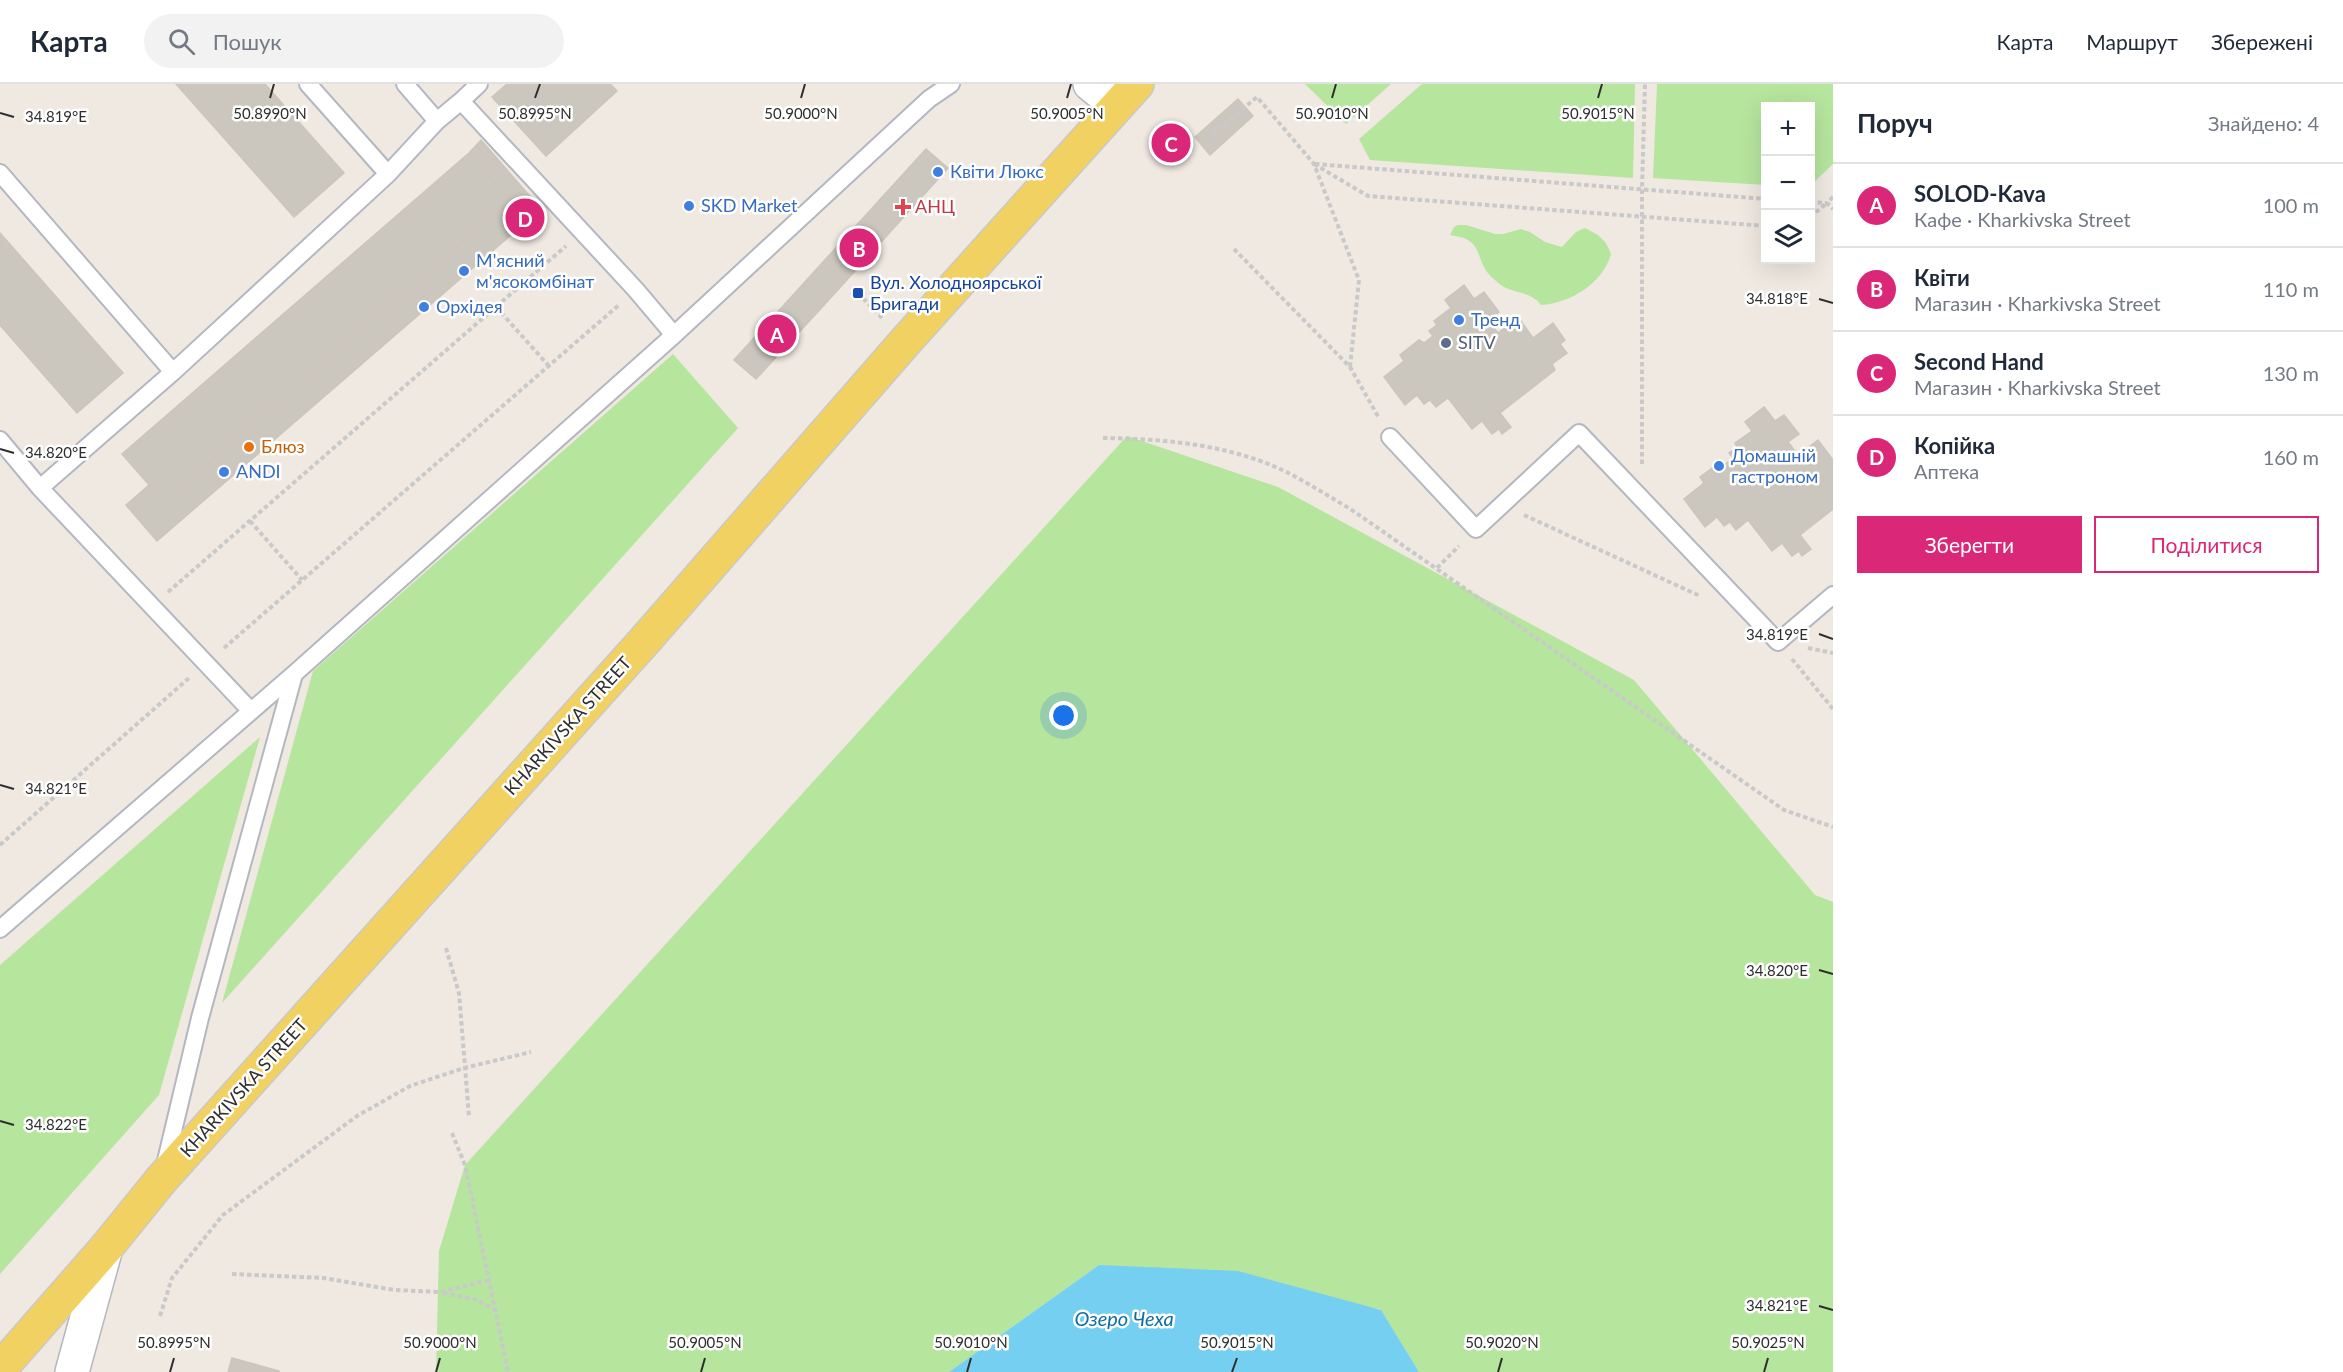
<!DOCTYPE html>
<html lang="uk">
<head>
<meta charset="utf-8">
<style>
  :root { --surface:#fff; --page:#f2f2f3; --text:#1f2937; --muted:#747a83; --line:#e0e1e3; --accent:#db2777 }
  body { margin:0; font-family:Lato,sans-serif; background:var(--page); color:var(--text) }
  .controls { position:absolute; right:18px; top:18px; display:grid; overflow:hidden; border-radius:0px; box-shadow:0 6px 24px #0002 }
  .controls button { width:54px; height:54px; display:grid; place-items:center; padding:0; border:0; border-bottom:2px solid var(--line); background:var(--surface); color:var(--text); font:30px sans-serif }
  .you { position:absolute; left:1064px; top:632px; width:21px; height:21px; margin:-15px; border:4px solid #fff; border-radius:50%; background:#1a73e8; box-shadow:0 0 0 9px #1a73e833 }
  .badge { display:grid; place-items:center; width:39px; height:39px; border-radius:50%; background:var(--accent); color:#fff; font-size:20px; font-weight:700 }
  .pin { position:absolute; translate:-50% -50%; border:3px solid #fff; box-shadow:0 2px 6px #0006 }
  .list { margin:0; padding:0; list-style:none }
  h2 { display:flex; justify-content:space-between; align-items:center; height:78px; margin:0; padding:0 24px; font-size:26px }
  h2 small { font-size:20px; font-weight:400; color:var(--muted) }
  .list li { display:grid; grid-template-columns:39px 1fr auto; gap:18px; align-items:center; box-sizing:border-box; height:84px; padding:0 24px; border-top:2px solid var(--line) }
  .list b { display:block; font-size:22px; white-space:nowrap }
  .list p { margin:0; font-size:20px; white-space:nowrap; color:var(--muted) }
  .list em { font-size:20px; font-style:normal; color:var(--muted) }
  .actions { display:flex; gap:12px; padding:18px 24px }
  .actions a { flex:1; padding:14px 0; border:2px solid var(--accent); border-radius:0px; text-align:center; font-size:21px; color:var(--accent) }
  .actions .main { background:var(--accent); color:#fff }
  .icon { flex:none; width:33px; height:33px; fill:none; stroke:currentColor; stroke-width:2; stroke-linecap:round; stroke-linejoin:round }
  .map { position:relative; flex:none; width:1833px; height:1288px; overflow:hidden }
  header { display:flex; align-items:center; gap:36px; box-sizing:border-box; height:84px; padding:0 30px; background:var(--surface); border-bottom:2px solid var(--line) }
  header strong { font-size:28px }
  nav { display:flex; gap:33px; margin-inline-start:auto; font-size:21px }
  .search { width:420px; height:54px; background:var(--page); display:flex; align-items:center; gap:15px; box-sizing:border-box; padding:0 21px; border-radius:33px; color:var(--muted); font-size:22px }
  main { display:flex }
  aside { flex:1; background:var(--surface) }
  .map>svg:first-child { display:block }
  .green { fill:#b6e59e }
  .water { fill:#75cff0 }
  .building { fill:#cbc7bf; stroke:#cbc5ba; stroke-width:1.5 }
  .lines { fill:none; stroke-linecap:round; stroke-linejoin:round }
  .service-casing { stroke:#b4b7c1; stroke-width:20 }
  .minor-casing { stroke:#b4b7c1; stroke-width:36 }
  .tertiary-casing { stroke:#b4b7c1; stroke-width:36 }
  .primary-casing { stroke:#c9c9c9; stroke-width:36 }
  .path { stroke:#c9c9c9; stroke-width:4; stroke-dasharray:4.5 3; stroke-linecap:butt }
  .service { stroke:#fff; stroke-width:16 }
  .minor { stroke:#fff; stroke-width:33 }
  .tertiary { stroke:#fff; stroke-width:33 }
  .primary { stroke:#f2d163; stroke-width:33 }
  .ticks { fill:none; stroke:#2e2e2e; stroke-width:2 }
  .shop-dot { fill:#3f7fe0; stroke:#fff; stroke-width:2 }
  .health-dot { fill:#e0444e; stroke:#fff; stroke-width:2 }
  .transit-dot { fill:#1a4fb4; stroke:#fff; stroke-width:2 }
  .service-dot { fill:#5c6f8a; stroke:#fff; stroke-width:2 }
  .food-dot { fill:#e8710a; stroke:#fff; stroke-width:2 }
  .labels { text-anchor:middle; stroke-width:5; stroke-linejoin:round; paint-order:stroke }
  .shop-label { font-size:18px; fill:#366cbe; stroke:#fff; text-anchor:start }
  .health-label { font-size:18px; fill:#be3a42; stroke:#fff; text-anchor:start }
  .transit-label { font-size:18px; fill:#164399; stroke:#fff; text-anchor:start }
  .service-label { font-size:18px; fill:#4e5e75; stroke:#fff; text-anchor:start }
  .food-label { font-size:18px; fill:#c56008; stroke:#fff; text-anchor:start }
  .street-label { font-size:18px; fill:#2e2e2e; stroke:#fff }
  .water-label { font-size:20px; font-style:italic; fill:#0d6fa3; stroke:#fff }
  .ticks-label { font-size:15px; text-anchor:middle; fill:#2e2e2e; stroke:#fff; stroke-width:5; stroke-linejoin:round; paint-order:stroke }
</style>
</head>
<body>
<header>
<strong>Карта</strong>
<div class="search"><svg class="icon" aria-label="search" viewBox="0 0 24 24"><circle cx="10" cy="10" r="6"/><path d="M15 15l6 6"/></svg>Пошук</div>
<nav><a>Карта</a><a>Маршрут</a><a>Збережені</a></nav>
</header>
<main>
<div class="map">
<svg width="1833" height="1288" viewBox="0 0 1833 1288">
  <rect width="100%" height="100%" fill="#efe9e1"/>
  <path class="green" d="M1305,0H1391L1346,40Z
    M1422,0H1635L1633,94L1370,76L1359,55Z
    M1657,0H1833V80L1811,101L1810,22H1766L1765,101L1653,94Z
    M1458,141H1466L1495,150H1503L1521,145L1530,148L1545,158L1562,163L1576,148L1585,144C1599,151 1606,155 1611,170C1603,199 1571,219 1541,221C1530,206 1512,211 1497,198C1494,195 1490,192 1487,188C1479,178 1480,163 1468,156C1463,153 1455,152 1450,151L1454,143Z
    M673,270L738,344L222,919L313,587Z
    M1127,352L1278,403L1634,596L1815,811L1833,818V1288H1419L1380,1225L1099,1181L949,1288H436L439,1167L465,1081Z
    M260,653L159,1011L0,1190V881Z"/>
  <path class="water" d="M1099,1181L1238,1187L1381,1226L1419,1288H949Z"/>
  <path class="building" d="M176,0H265L344,89L294,133Z
    M507,0H610L617,7L546,72L492,13Z
    M1238,15L1253,32L1210,71L1195,53Z
    M481,56L541,125L157,457L126,421L149,401L164,418L510,117L469,69Z
    M926,65L948,84L845,198L823,178Z
    M469,69L510,117L164,418L122,370Z
    M0,149L123,289L77,329L0,241Z
    M823,178L845,198L825,220L803,200Z
    M803,200L825,220L756,295L734,276Z
    M1464,201L1474,215L1484,208L1499,228L1488,236L1498,249L1518,233L1533,254L1553,239L1565,256L1560,260L1567,269L1552,280L1555,286L1500,329L1511,343L1502,350L1499,345L1492,350L1482,337L1472,345L1448,314L1436,323L1430,316L1424,320L1417,311L1405,321L1384,293L1404,277L1400,271L1419,256L1424,259L1433,252L1429,247L1437,241L1434,237L1451,224L1445,216Z
    M1764,323L1775,337L1784,331L1799,350L1788,358L1798,371L1818,356L1833,376V425L1800,451L1811,465L1802,472L1799,467L1792,472L1782,459L1772,467L1748,436L1736,446L1730,438L1724,442L1717,433L1705,443L1684,415L1704,399L1700,393L1719,379L1724,381L1733,374L1729,369L1737,363L1735,359L1752,347L1745,338Z
    M232,1274L279,1287V1288H228Z"/>
  <g class="lines">
    <defs>
      <path id="service" d="M308,0L388,90
        M479,0L461,17L636,206L674,251
        M437,37L461,17
        M0,89L173,288
        M1390,353L1476,445L1579,349L1778,558L1833,511
        M0,356L40,404
        M251,627L40,404L173,288L388,90L437,37L405,0
        M0,845L294,590L674,251L929,15L951,0
        M164,1085L200,934L294,590"/>
      <path id="minor" d="M72,1288L106,1164"/>
      <path id="tertiary" d="M1090,0L1116,21"/>
      <path id="primary" d="M0,1285L106,1164L161,1096L647,554L905,258L1137,0"/>
    </defs>
    <use href="#service" class="service-casing"/>
    <use href="#minor" class="minor-casing"/>
    <use href="#tertiary" class="tertiary-casing"/>
    <use href="#primary" class="primary-casing"/>
    <path class="path" d="M1213,50L1257,13L1314,80L1359,196L1350,283
      M1314,80L1368,112L1766,142
      M1315,80L1766,115
      M1833,113L1827,119L1833,125
      M1810,118L1827,119
      M1810,133L1827,119
      M1234,165L1350,283L1379,334
      M858,209L884,236
      M496,223L549,282
      M1103,354C1163,355 1225,360 1280,385C1304,396 1326,411 1349,424L1784,726L1833,743
      M1642,380V105L1645,0
      M1524,431L1700,512
      M250,437L302,496
      M1437,484L1459,462
      M168,508L566,162
      M224,564L620,220
      M1808,564L1833,569
      M1792,575L1833,625
      M0,761L189,594
      M446,864L459,909L469,1032
      M452,1049L465,1081L508,1288
      M232,1190L323,1194L395,1206L440,1208L489,1196
      M443,1209L478,1216L495,1226
      M160,1232L172,1194L223,1131L357,1032L410,1002L464,984L531,968"/>
    <use href="#service" class="service"/>
    <use href="#minor" class="minor"/>
    <use href="#tertiary" class="tertiary"/>
    <use href="#primary" class="primary"/>
  </g>
  <path class="ticks" d="M270,14L274,0M535,14L540,0M801,14L805,0M1067,14L1071,0M1332,14L1336,0M1598,14L1602,0M0,29L14,33M1819,215L1833,219M0,365L14,369M1819,550L1833,555M0,701L14,705M1819,886L1833,890M0,1037L14,1041M1819,1222L1833,1226M170,1288L174,1274M436,1288L440,1274M701,1288L705,1274M967,1288L971,1274M1232,1288L1237,1274M1498,1288L1502,1274M1764,1288L1768,1274"/>
  <g class="shop-dot">
    <circle cx="938" cy="88" r="6"/>
    <circle cx="689" cy="122" r="6"/>
    <circle cx="464" cy="187" r="6"/>
    <circle cx="424" cy="223" r="6"/>
    <circle cx="1459" cy="236" r="6"/>
    <circle cx="1719" cy="382" r="6"/>
    <circle cx="224" cy="388" r="6"/>
  </g>
  <path class="health-dot" d="M900 114h6v6h6v6h-6v6h-6v-6h-6v-6h6z"/>
  <rect class="transit-dot" x="852" y="203" width="12" height="12" rx="3"/>
  <circle class="service-dot" cx="1446" cy="259" r="6"/>
  <circle class="food-dot" cx="249" cy="363" r="6"/>
  <g class="labels">
    <g class="shop-label">
      <text x="950" y="94">Квіти Люкс</text>
      <text x="701" y="128">SKD Market</text>
      <text x="476" y="183">М'ясний<tspan x="476" dy="21">м'ясокомбінат</tspan></text>
      <text x="436" y="229">Орхідея</text>
      <text x="1471" y="242">Тренд</text>
      <text x="1731" y="378">Домашній<tspan x="1731" dy="21">гастроном</tspan></text>
      <text x="236" y="394">ANDI</text>
    </g>
    <g class="health-label">
      <text x="915" y="129">АНЦ</text>
    </g>
    <g class="transit-label">
      <text x="870" y="205">Вул. Холодноярської<tspan x="870" dy="21">Бригади</tspan></text>
    </g>
    <g class="service-label">
      <text x="1458" y="265">SITV</text>
    </g>
    <g class="food-label">
      <text x="261" y="369">Блюз</text>
    </g>
    <g class="street-label">
      <text transform="translate(568 642) rotate(-48)" y="6">KHARKIVSKA STREET</text>
      <text transform="translate(244 1004) rotate(-48)" y="6">KHARKIVSKA STREET</text>
    </g>
    <g class="water-label">
      <text x="1124" y="1242">Озеро Чеха</text>
    </g>
  </g>
  <g class="ticks-label">
    <text x="270" y="35">50.8990°N</text>
    <text x="535" y="35">50.8995°N</text>
    <text x="801" y="35">50.9000°N</text>
    <text x="1067" y="35">50.9005°N</text>
    <text x="1332" y="35">50.9010°N</text>
    <text x="1598" y="35">50.9015°N</text>
    <text x="56" y="38">34.819°E</text>
    <text x="1777" y="220">34.818°E</text>
    <text x="56" y="374">34.820°E</text>
    <text x="1777" y="556">34.819°E</text>
    <text x="56" y="710">34.821°E</text>
    <text x="1777" y="892">34.820°E</text>
    <text x="56" y="1046">34.822°E</text>
    <text x="1777" y="1227">34.821°E</text>
    <text x="174" y="1264">50.8995°N</text>
    <text x="440" y="1264">50.9000°N</text>
    <text x="705" y="1264">50.9005°N</text>
    <text x="971" y="1264">50.9010°N</text>
    <text x="1237" y="1264">50.9015°N</text>
    <text x="1502" y="1264">50.9020°N</text>
    <text x="1768" y="1264">50.9025°N</text>
  </g>
</svg>
<div class="controls">
<button>+</button>
<button>−</button>
<button><svg class="icon" aria-label="layers" viewBox="0 0 24 24"><path d="M12 4l9 5-9 5-9-5zM3 14l9 5 9-5"/></svg></button>
</div>
<div class="you"></div>
<div class="pin badge" style="left:777px;top:250px">A</div>
<div class="pin badge" style="left:859px;top:164px">B</div>
<div class="pin badge" style="left:1171px;top:59px">C</div>
<div class="pin badge" style="left:525px;top:134px">D</div>
</div>
<aside>
<h2>Поруч<small>Знайдено: 4</small></h2>
<ul class="list">
<li><span class="badge">A</span><div><b>SOLOD-Kava</b><p>Кафе · Kharkivska Street</p></div><em>100 m</em></li>
<li><span class="badge">B</span><div><b>Квіти</b><p>Магазин · Kharkivska Street</p></div><em>110 m</em></li>
<li><span class="badge">C</span><div><b>Second Hand</b><p>Магазин · Kharkivska Street</p></div><em>130 m</em></li>
<li><span class="badge">D</span><div><b>Копійка</b><p>Аптека</p></div><em>160 m</em></li>
</ul>
<div class="actions"><a class="main">Зберегти</a><a>Поділитися</a></div>
</aside>
</main>
</body>
</html>
